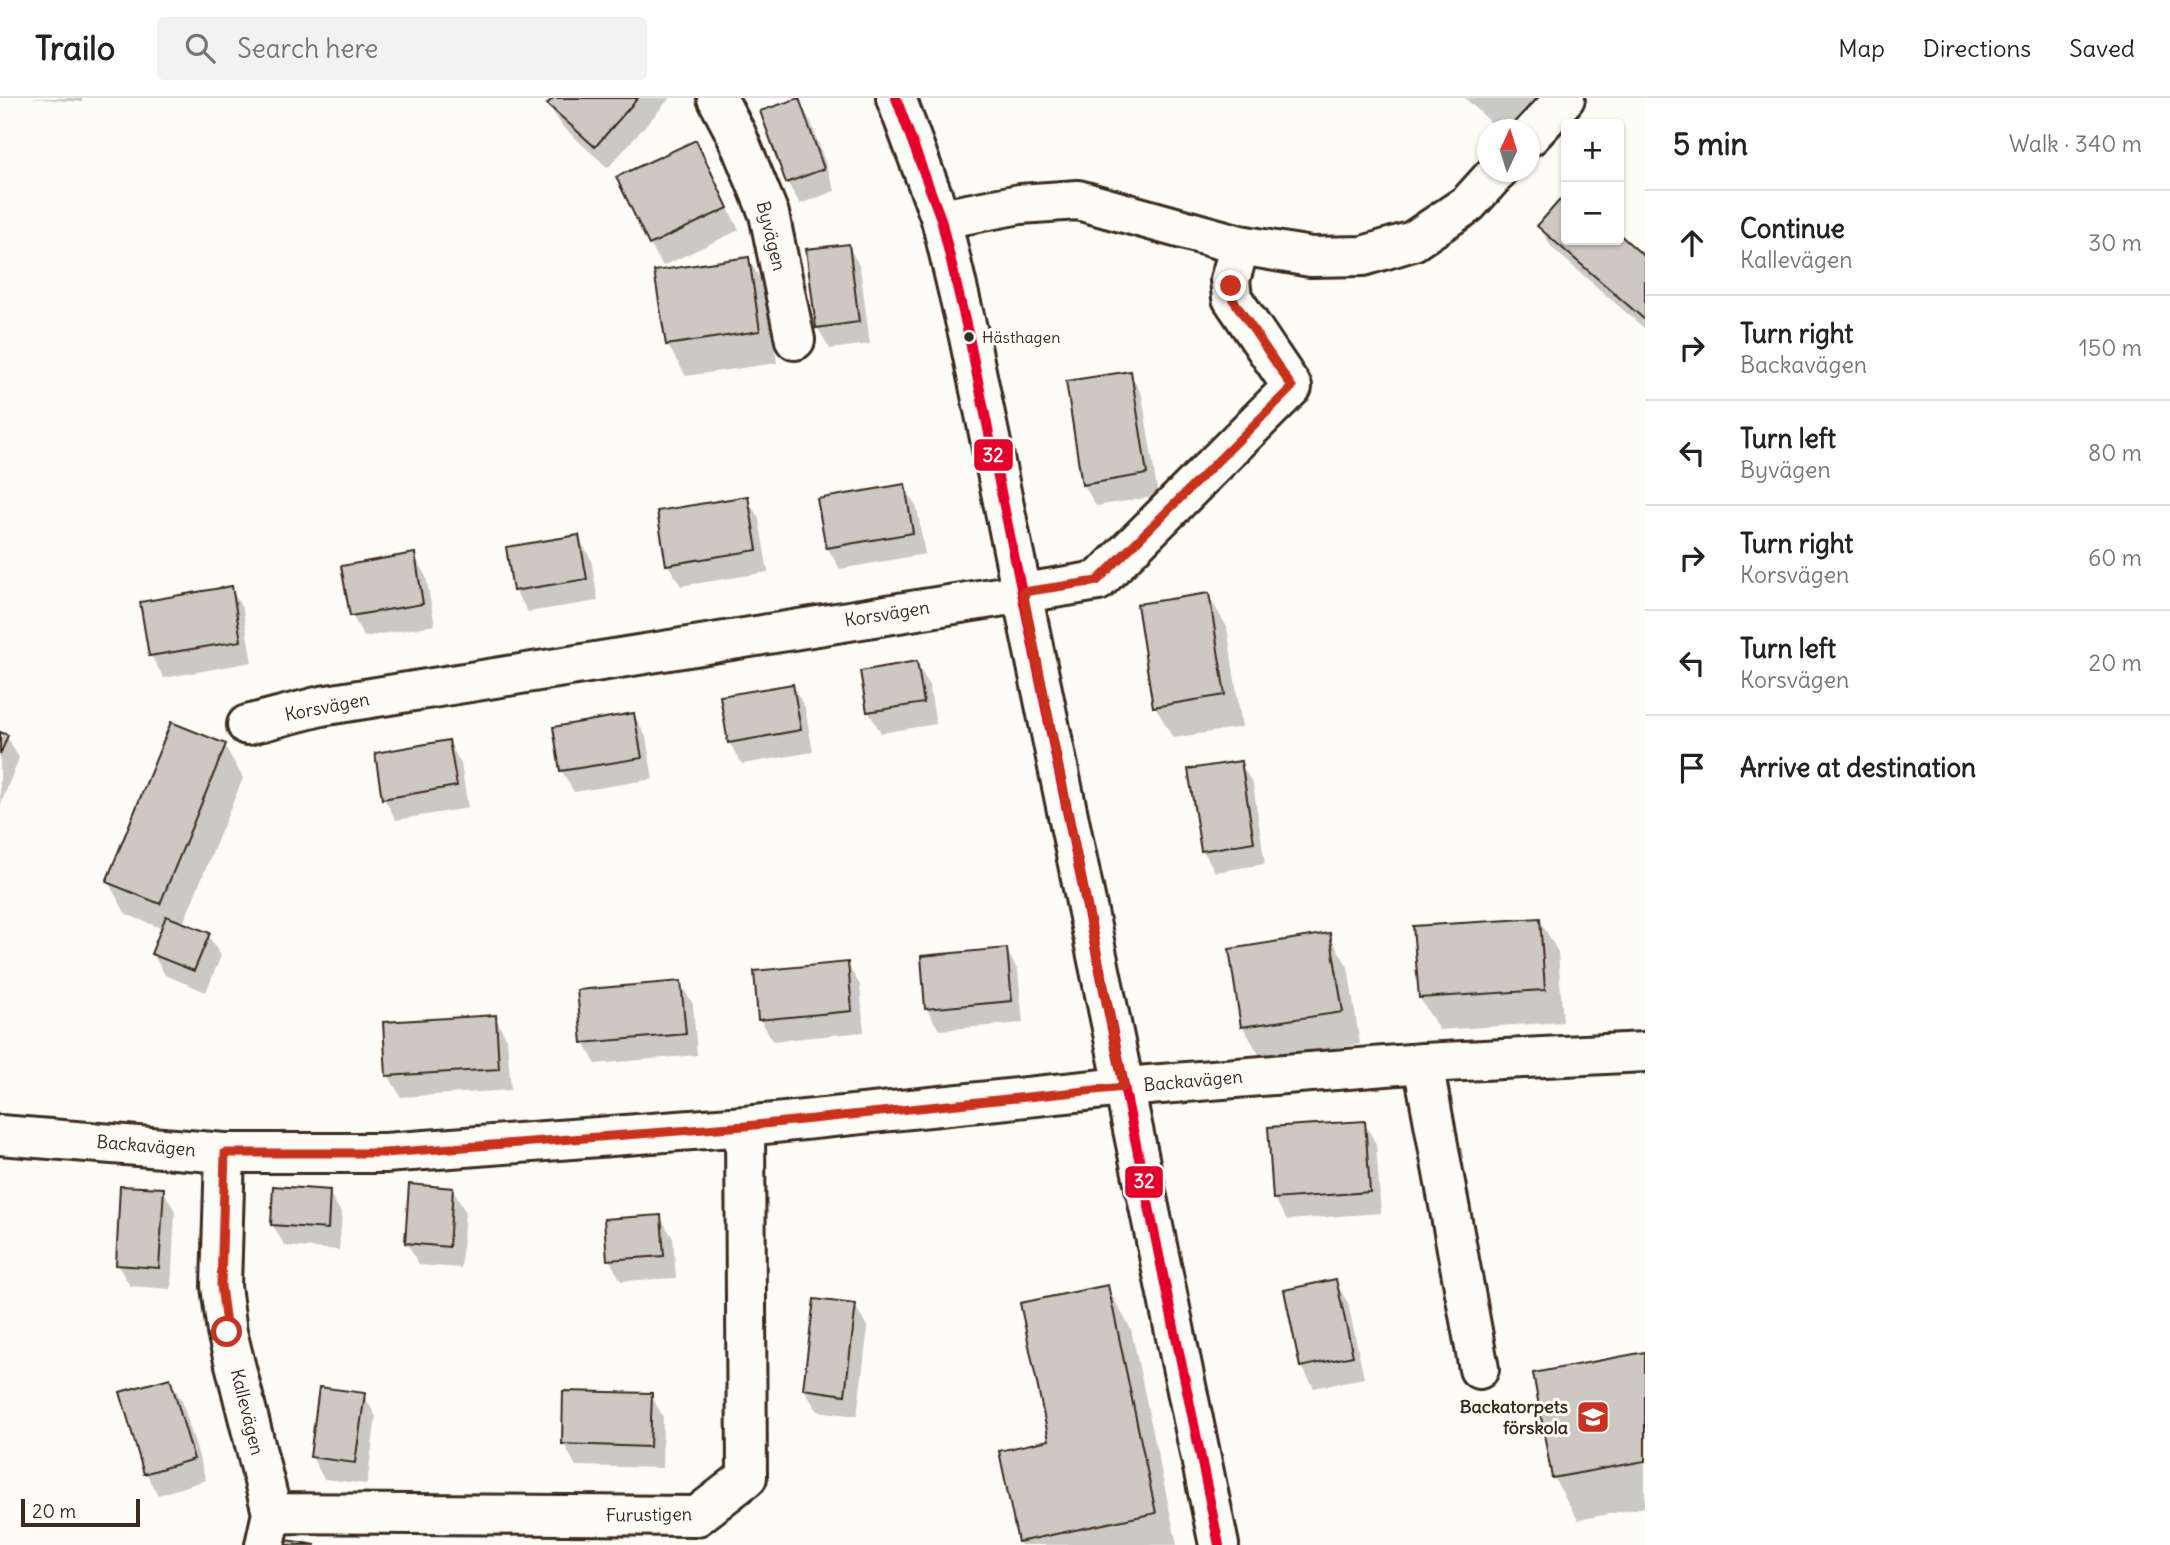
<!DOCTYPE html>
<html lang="en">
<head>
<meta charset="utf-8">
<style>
  :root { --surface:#fff; --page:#f2f2f2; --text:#222; --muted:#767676; --line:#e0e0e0 }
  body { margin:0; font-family:Delius,sans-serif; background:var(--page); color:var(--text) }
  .controls { position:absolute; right:21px; top:21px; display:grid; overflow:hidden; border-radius:7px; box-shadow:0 2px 5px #0004 }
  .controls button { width:63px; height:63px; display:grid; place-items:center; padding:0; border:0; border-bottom:2px solid var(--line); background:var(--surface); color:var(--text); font:35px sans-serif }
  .compass { position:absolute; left:1477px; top:21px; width:63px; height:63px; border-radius:50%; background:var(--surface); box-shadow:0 2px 5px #0004; rotate:4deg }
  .scale { position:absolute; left:21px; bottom:18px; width:119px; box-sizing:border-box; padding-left:7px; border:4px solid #3b2a1e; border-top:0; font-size:19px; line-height:24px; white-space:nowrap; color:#3b2a1e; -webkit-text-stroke:5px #fdfcf7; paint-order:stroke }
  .stop { position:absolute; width:21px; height:21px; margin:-16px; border:5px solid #c8321e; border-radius:50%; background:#fff }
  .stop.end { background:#c8321e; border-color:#fff; box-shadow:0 2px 7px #0008 }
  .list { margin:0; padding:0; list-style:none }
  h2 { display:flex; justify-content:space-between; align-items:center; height:91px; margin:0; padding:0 28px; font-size:30px }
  h2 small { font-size:23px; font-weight:400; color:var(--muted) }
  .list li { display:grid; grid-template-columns:46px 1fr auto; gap:21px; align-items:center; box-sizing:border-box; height:105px; padding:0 28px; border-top:2px solid var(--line) }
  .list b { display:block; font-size:26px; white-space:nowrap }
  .list p { margin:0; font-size:23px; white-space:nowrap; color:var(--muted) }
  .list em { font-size:23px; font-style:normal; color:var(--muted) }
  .icon { flex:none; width:38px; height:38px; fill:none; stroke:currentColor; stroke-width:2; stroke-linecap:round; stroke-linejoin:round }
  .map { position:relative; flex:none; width:1645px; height:1447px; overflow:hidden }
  header { display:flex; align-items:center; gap:42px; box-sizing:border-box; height:98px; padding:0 35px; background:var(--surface); border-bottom:2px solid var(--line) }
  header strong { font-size:33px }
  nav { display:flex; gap:38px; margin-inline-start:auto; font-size:24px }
  .search { width:490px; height:63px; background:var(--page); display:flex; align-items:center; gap:18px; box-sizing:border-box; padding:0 24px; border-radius:7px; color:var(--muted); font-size:26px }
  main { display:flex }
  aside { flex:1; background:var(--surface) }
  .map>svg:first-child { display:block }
  .shadow { fill:#0003 }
  .building { fill:#cdc8c2; stroke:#3b2a1e; stroke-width:2 }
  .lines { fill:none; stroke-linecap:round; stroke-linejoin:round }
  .minor-casing { stroke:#3b2a1e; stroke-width:44 }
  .tertiary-casing { stroke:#3b2a1e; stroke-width:44 }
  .minor { stroke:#fdfcf7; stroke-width:38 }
  .tertiary { stroke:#fdfcf7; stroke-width:38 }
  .bus-1-casing { stroke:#fdfcf7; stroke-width:16 }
  .bus-1 { stroke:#e4002b; stroke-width:10 }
  .route { stroke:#c8321e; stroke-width:9 }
  .bus-dot { fill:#3b2a1e; stroke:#fdfcf7; stroke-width:2.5 }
  .labels { text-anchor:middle; stroke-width:6; stroke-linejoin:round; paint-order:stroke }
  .bus-label { font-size:16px; fill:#3b2a1e; stroke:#fdfcf7; text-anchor:start }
  .street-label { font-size:18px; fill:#3b2a1e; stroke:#fdfcf7 }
  .poi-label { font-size:18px; font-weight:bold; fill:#3b2a1e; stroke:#fdfcf7; text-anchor:end }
  .line-badge { stroke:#fdfcf7; stroke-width:2.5 }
  .badge-label { font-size:19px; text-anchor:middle; font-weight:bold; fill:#fff }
</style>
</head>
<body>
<header>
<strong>Trailo</strong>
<div class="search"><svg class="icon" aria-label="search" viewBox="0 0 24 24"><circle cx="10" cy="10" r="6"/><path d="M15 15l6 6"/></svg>Search here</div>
<nav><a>Map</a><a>Directions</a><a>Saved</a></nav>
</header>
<main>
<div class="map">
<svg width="1645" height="1447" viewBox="0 0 1645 1447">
  <rect width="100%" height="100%" fill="#fdfcf7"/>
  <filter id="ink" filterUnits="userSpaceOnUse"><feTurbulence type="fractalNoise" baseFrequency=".0143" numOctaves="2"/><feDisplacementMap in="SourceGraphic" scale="14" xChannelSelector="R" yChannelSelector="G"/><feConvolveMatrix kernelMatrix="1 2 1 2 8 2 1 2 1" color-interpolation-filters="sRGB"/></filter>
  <g filter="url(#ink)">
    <path class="shadow" d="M30,0H82V4Z
      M555,0H670L608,70L562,28L549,7Z
      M1465,0H1560L1530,32H1499Z
      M798,2L811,24L835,93L800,106L787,84Z
      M695,44L739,132L663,168L650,146Z
      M1566,97V142H1619V138L1645,161V231L1552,150L1539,128Z
      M848,147L860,169L870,246L830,251L817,229Z
      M748,160L767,193L777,265L686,278L667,246Z
      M1130,275L1142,297L1158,398L1096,408L1084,387Z
      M905,388L917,410L925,456L840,471L827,449Z
      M747,400L759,421L768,474L681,488L668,467L659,415Z
      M578,439L591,461L598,503L528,514L515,493L508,451Z
      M414,457L426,479L435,527L364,539L352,517Z
      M231,490L243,512L252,564L164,580L151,558L142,505Z
      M1208,497L1227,529L1242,629L1173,640L1155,608Z
      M916,565L929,586L936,626L881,635L868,613Z
      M793,588L805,610L813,654L742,666L729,644Z
      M634,617L646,639L653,681L574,694L562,673Z
      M0,636L7,639L19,660L0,708Z
      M449,644L461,666L468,710L396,722L384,700Z
      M225,648L243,680L183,826L208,837L221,858L206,894L165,877L153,856L163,831L126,816L108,784Z
      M1240,665L1253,686L1265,766L1215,774L1203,752Z
      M1539,821L1558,854L1563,924L1439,932L1420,900Z
      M1329,837L1348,869L1360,946L1262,961L1243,929L1231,852Z
      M1006,851L1018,873L1023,925L939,932L927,911Z
      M847,866L860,887L864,934L773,943L760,921Z
      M680,885L693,906L697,957L596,966L584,945Z
      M495,919L507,941L511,992L401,999L388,977Z
      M1364,1024L1376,1046L1381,1115L1287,1122L1274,1100Z
      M452,1091L465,1113L461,1170L419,1167L407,1145Z
      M163,1092L175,1113L171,1191L130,1188L117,1166Z
      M329,1094L342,1116L339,1152L285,1148L272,1126Z
      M660,1119L673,1140L676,1180L621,1183L609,1161Z
      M1335,1183L1348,1205L1364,1280L1314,1290L1302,1269L1286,1194Z
      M1107,1189L1131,1231L1177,1447H1021L1019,1444L1051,1344Z
      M855,1208L868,1230L857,1318L817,1313L804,1291Z
      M1645,1256V1409L1578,1422L1554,1380L1535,1276Z
      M170,1282L182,1303L206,1382L158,1397L146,1375Z
      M364,1297L376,1319L367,1386L324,1381L312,1359Z
      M651,1297L663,1319L662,1370L576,1368L564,1346Z"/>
    <path class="building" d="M553,0H638L595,49L547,6Z
      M799,0L824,71L786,85L760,13Z
      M696,42L728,110L649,147L616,79Z
      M1566,95V142H1619V136L1645,159V222L1537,128Z
      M849,146L859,224L816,230L806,151Z
      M749,159L760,233L666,247L654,173Z
      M1131,273L1147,376L1082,387L1066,283Z
      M905,386L913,435L826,450L817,401Z
      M748,398L757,452L666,467L657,413Z
      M579,437L587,481L513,493L506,449Z
      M415,455L423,506L350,518L341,468Z
      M232,488L241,543L149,558L140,504Z
      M1209,495L1225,597L1153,609L1137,506Z
      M917,563L924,605L867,614L860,573Z
      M793,586L801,632L728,645L720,598Z
      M634,615L642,660L560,673L553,629Z
      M171,624L226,646L160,806L106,784Z
      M0,634L8,637L0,657Z
      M449,642L457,688L382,701L375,655Z
      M1241,663L1254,744L1201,753L1188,671Z
      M166,818L210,835L194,873L151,856Z
      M1540,820L1545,892L1419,900L1413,828Z
      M1330,835L1343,914L1241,929L1229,851Z
      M1007,850L1012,903L925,911L921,858Z
      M848,864L852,913L758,922L754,873Z
      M681,883L686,936L582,945L577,892Z
      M496,917L499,971L386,978L383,924Z
      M1365,1023L1370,1094L1273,1101L1268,1029Z
      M409,1086L453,1090L449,1149L405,1145Z
      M120,1088L164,1090L159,1170L116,1167Z
      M273,1088L330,1092L328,1131L271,1127Z
      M661,1117L664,1158L607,1162L604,1121Z
      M1336,1181L1353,1258L1300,1269L1284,1192Z
      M1108,1187L1156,1415L1018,1444L999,1353L1049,1342L1020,1205Z
      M814,1201L856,1206L845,1297L803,1291Z
      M1645,1254V1363L1552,1380L1533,1275Z
      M170,1280L194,1361L144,1376L120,1294Z
      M319,1289L365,1295L355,1365L310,1359Z
      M563,1293L652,1295L650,1349L562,1346Z
      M287,1442L316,1447H286Z"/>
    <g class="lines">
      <defs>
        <path id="minor" d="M717,0L736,36L769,116L795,242
          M1530,38L1565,0
          M941,121L1020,106L1078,102L1240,147L1311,159L1363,158L1413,143L1468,106L1497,74
          M247,627L321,608L1098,483L1292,289L1232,200L1230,182L1240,147
          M1423,965L1479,1271
          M0,1037L225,1055H385L745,1028L1124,989L1423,965L1645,954
          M225,1055L221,1188L227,1234L272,1415L265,1447
          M272,1415L697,1418L747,1379L745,1028"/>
        <path id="tertiary" d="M896,0L941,121L969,239L1219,1447"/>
      </defs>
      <use href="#minor" class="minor-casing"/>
      <use href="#tertiary" class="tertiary-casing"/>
      <use href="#minor" class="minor"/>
      <use href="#tertiary" class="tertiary"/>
      <defs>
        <path id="bus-1" d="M896,0L941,121L969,239L1219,1447"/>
      </defs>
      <use href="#bus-1" class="bus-1-casing"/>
      <use href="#bus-1" class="bus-1"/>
    </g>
  </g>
  <g class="lines" filter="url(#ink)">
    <path class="route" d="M227,1234L221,1188L225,1055H385L745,1028L1124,989L1023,494L1097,483L1292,289L1232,200L1231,188"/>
  </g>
  <defs>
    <symbol id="school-square" viewBox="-11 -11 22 22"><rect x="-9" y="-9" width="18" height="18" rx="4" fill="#c8321e" stroke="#fdfcf7"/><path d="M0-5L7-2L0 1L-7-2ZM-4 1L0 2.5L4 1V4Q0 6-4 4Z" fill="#fff"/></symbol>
  </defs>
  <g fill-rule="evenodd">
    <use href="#school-square" x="1574" y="1300" width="38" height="38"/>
  </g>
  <circle class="bus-dot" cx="969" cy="239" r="6"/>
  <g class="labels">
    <g class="bus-label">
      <text x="982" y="245">Hästhagen</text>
    </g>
    <g class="street-label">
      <text transform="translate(771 138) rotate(76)" y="6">Byvägen</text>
      <text transform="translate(887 516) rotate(-9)" y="6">Korsvägen</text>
      <text transform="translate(327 609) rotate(-11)" y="6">Korsvägen</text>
      <text transform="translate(1193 983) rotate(-5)" y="6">Backavägen</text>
      <text transform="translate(146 1048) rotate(5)" y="6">Backavägen</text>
      <text transform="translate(247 1314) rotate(76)" y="6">Kallevägen</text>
      <text transform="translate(649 1417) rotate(-1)" y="6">Furustigen</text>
    </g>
    <g class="poi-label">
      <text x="1568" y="1315">Backatorpets<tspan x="1568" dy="21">förskola</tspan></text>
    </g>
  </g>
  <g class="line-badge">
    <rect x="973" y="340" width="41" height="34" rx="7" fill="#e4002b"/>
    <rect x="1124" y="1067" width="40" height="34" rx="7" fill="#e4002b"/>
  </g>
  <g class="badge-label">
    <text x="993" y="364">32</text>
    <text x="1144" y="1090">32</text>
  </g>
</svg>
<div class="controls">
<button>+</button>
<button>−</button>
</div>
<svg class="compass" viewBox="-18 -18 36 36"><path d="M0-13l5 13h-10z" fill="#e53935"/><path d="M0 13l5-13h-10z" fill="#767676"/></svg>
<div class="scale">20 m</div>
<div class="stop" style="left:227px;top:1234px"></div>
<div class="stop end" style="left:1231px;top:188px"></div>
</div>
<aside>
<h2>5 min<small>Walk · 340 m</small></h2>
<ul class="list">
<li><svg class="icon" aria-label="ahead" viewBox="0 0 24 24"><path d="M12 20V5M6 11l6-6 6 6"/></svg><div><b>Continue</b><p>Kallevägen</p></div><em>30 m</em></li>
<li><svg class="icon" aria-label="right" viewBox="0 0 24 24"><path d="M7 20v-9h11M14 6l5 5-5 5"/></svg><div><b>Turn right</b><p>Backavägen</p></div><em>150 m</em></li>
<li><svg class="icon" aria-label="left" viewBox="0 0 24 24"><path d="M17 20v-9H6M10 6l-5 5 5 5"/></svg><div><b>Turn left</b><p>Byvägen</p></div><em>80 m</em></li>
<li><svg class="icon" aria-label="right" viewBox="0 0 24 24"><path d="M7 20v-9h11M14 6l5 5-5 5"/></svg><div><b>Turn right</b><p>Korsvägen</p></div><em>60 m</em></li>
<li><svg class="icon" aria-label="left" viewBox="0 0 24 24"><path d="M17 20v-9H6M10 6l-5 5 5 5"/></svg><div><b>Turn left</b><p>Korsvägen</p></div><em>20 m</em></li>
<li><svg class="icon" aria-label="arrive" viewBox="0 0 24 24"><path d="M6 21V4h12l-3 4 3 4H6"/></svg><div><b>Arrive at destination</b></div></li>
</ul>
</aside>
</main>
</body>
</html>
